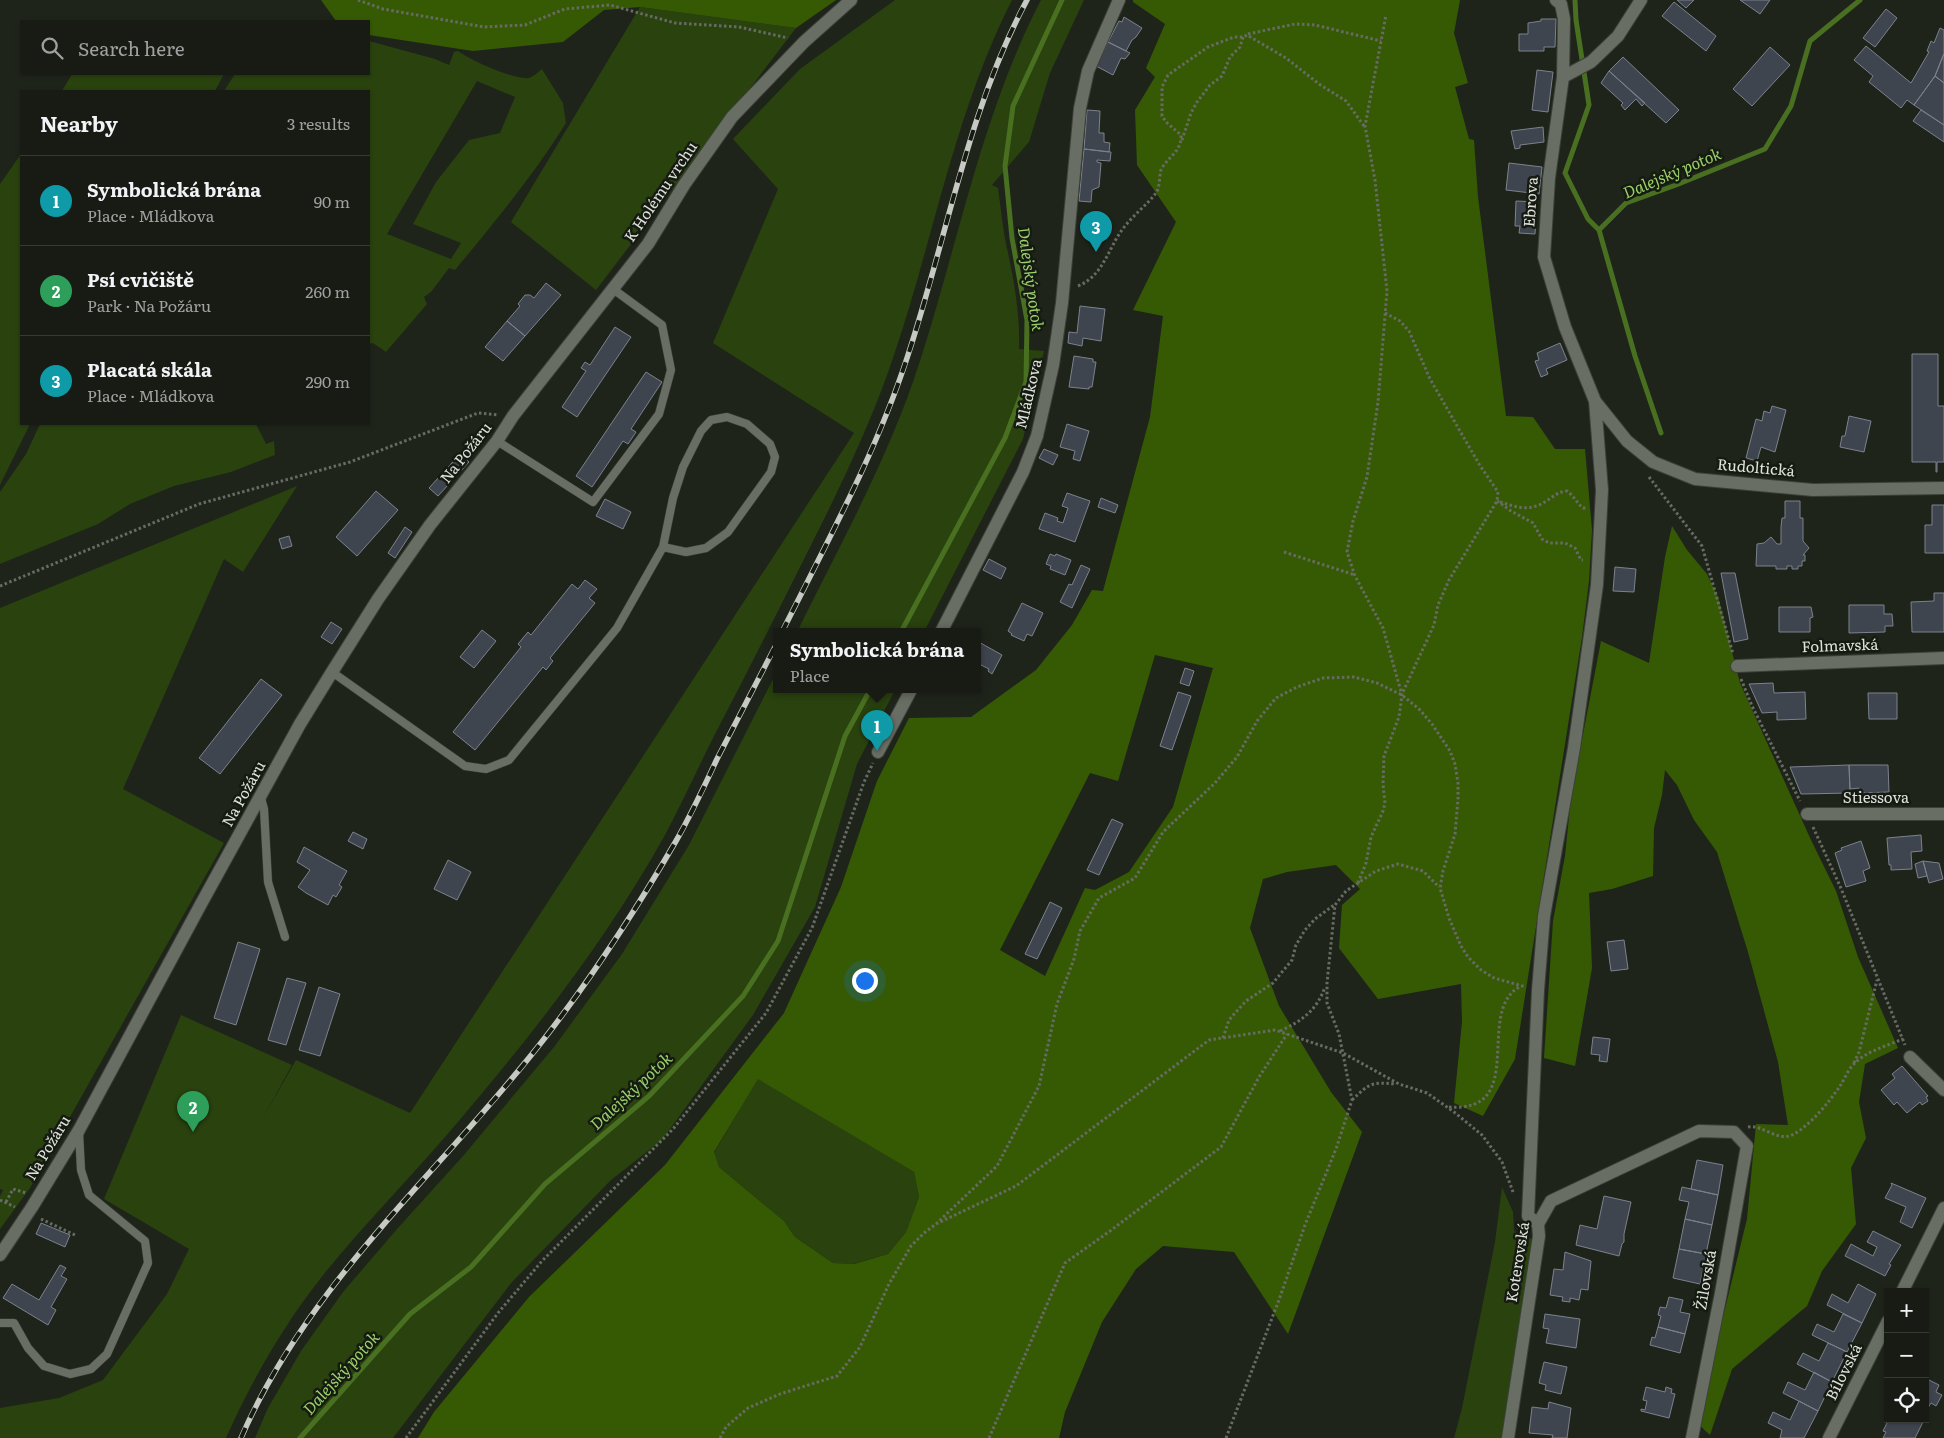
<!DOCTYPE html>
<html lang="en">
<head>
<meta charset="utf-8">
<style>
  :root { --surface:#171b14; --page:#20241d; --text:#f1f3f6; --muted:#9ea1a0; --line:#363934; --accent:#db2777 }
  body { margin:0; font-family:Literata,serif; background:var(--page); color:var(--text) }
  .controls { position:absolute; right:15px; bottom:15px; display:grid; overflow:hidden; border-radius:0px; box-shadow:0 1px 4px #0004 }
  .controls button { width:45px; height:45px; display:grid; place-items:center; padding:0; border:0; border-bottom:1px solid var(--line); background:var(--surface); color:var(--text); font:25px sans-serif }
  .you { position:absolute; left:864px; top:980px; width:18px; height:18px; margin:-12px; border:4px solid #fff; border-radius:50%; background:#1a73e8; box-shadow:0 0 0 8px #1a73e833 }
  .badge { display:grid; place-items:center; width:32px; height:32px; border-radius:50%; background:var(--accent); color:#fff; font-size:16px; font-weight:700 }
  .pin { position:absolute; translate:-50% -41px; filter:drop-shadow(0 1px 2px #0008) }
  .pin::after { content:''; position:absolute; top:26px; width:18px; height:15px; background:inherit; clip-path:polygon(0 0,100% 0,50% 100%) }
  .popup { position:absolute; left:773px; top:628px; width:208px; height:65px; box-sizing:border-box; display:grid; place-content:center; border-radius:0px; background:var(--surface); filter:drop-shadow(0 1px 4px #0005); font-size:16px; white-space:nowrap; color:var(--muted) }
  .popup b { font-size:19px; color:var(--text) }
  .popup::after { content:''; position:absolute; left:50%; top:100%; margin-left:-10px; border:10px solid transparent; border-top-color:var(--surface) }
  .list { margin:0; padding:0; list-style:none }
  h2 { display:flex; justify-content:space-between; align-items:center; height:65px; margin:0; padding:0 20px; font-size:21px }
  h2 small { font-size:16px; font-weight:400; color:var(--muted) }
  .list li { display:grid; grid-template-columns:32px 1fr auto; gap:15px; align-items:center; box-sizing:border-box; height:90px; padding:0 20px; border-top:1px solid var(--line) }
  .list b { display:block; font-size:19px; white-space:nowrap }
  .list p { margin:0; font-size:16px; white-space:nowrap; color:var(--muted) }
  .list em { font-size:16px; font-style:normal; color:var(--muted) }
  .icon { flex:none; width:28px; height:28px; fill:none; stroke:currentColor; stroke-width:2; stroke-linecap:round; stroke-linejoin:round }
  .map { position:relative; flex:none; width:1944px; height:1438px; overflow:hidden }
  .search { position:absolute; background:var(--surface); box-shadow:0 1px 4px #0004; left:20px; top:20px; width:350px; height:55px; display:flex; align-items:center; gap:12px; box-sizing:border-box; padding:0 18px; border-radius:0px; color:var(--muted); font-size:19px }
  .panel { position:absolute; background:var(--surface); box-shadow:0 1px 4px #0004; left:20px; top:90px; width:350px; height:335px; border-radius:0px }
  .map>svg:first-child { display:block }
  .green { fill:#29420e; fill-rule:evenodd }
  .forest { fill:#365a04; fill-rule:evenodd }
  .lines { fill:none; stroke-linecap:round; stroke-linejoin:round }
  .stream { stroke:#496f21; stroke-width:5 }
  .building { fill:#3f454f; stroke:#7c828d }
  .service-casing { stroke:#3c4039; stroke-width:9 }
  .minor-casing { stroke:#3c4039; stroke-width:14 }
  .path { stroke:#676b63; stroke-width:3; stroke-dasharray:2.5 2.5; stroke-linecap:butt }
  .service { stroke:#686e63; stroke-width:8 }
  .minor { stroke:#686e63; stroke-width:12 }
  .rail-casing { stroke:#c7cac4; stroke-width:5.5 }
  .rail { stroke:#161b12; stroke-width:4; stroke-dasharray:11; stroke-linecap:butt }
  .minor-bridge-casing { stroke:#3c4039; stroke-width:14; stroke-linecap:butt }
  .minor-bridge { stroke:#686e63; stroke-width:12 }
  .labels { text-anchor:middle; stroke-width:5; stroke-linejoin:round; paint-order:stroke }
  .street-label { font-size:15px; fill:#dfe2dc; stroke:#161b12 }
  .water-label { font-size:16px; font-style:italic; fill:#9bd16b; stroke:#161b12 }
</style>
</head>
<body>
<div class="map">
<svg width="1944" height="1438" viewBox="0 0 1944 1438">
  <rect width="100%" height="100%" fill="#1f241b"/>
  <path class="green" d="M895,0H1012C955,112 934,237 894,355C865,442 822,523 781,605C759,649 736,694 713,738C697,770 682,803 665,835C604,944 527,1042 445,1137C405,1183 362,1227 324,1274C284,1324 252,1380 226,1438H0V1408L59,1398L103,1380L167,1294L189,1249L104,1199L181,1015L292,1065L263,1118L296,1060L410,1113L854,433L713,343L778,189L733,139L800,69Z
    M1041,0H1084L1050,73L1029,142L992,185L998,188C1001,209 1003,232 1008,253C1015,286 1020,315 1019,349L1044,351L1023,439L924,632H797C841,543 890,455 920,361C959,240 982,113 1041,0Z
    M640,7L796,28L596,290L511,222Z
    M369,41L435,59L449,65L454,52L458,51C470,60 514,80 529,78C533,77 538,72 542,69L563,103L566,123C533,176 494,223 455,270L449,268L431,292L424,297L427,304L386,352L373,343L369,344V91H224L235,74H369ZM477,81L515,97L500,133L469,140L436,182L413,224L461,243L451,259L387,234Z
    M72,74H224L215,91H62Z
    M21,154V424H30L0,485V184Z
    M40,424H256L266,444L274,441L275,455L231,472L174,486L130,504L98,524L0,564V492L26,454Z
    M297,486L243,572L224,559L123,789L224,843L30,1188L0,1229V1196L3,1190L0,1189V608Z
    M777,671V690H895L857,764L815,907L753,1015L662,1140L611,1180L512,1282L393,1438H255L268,1408L301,1351L343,1292L397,1229L463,1156L554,1047L622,954L689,845Z
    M758,1078L914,1172L919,1197L906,1232L888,1254L853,1264L833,1263L795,1237L784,1221L719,1167L714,1153Z
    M1502,1187L1513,1212L1514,1231L1533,1240L1502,1438H1454L1462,1408L1495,1242Z"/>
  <path class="forest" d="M321,0H836L796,28L640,7L604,10L563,42L473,51L369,35V21H336Z
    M1133,0H1460L1454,33L1468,83L1455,87L1469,139L1474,140L1478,197L1506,416L1533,417L1555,449H1585L1592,530L1589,581L1582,637L1515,1059L1483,1116L1454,1103L1462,1022L1461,984L1378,999L1339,948L1342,905L1360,889L1336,865L1287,872L1263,879L1250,928L1279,1006L1331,1092L1362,1132L1288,1334L1234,1252L1163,1246L1136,1269L1102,1322L1065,1412L1059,1438H418L434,1412L529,1297L665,1165L784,1013L841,887L877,781L909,718L971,717L1036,670L1072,625L1092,590L1103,591L1150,417L1163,316L1133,310L1176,222L1137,165L1135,110L1155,77L1146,68L1165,24L1133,2ZM1155,655L1213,668L1173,807L1129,872L1095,890L1085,888L1045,976L1000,950L1090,773L1118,781ZM758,1079L914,1172L919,1197L906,1232L888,1254L854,1264L833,1263L795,1237L784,1221L719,1167L714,1152Z
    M1672,526L1687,550L1707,574L1718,597L1740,683L1811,840L1836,891L1858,957L1898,1048L1865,1064L1859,1102L1866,1138L1851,1168L1856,1224L1822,1271L1807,1306L1732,1369L1710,1435L1697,1423L1747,1219L1756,1124L1788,1125L1778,1062L1748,952L1717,852L1694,820L1677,785L1665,770L1662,795L1654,828L1653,876L1612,889L1589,893L1592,968L1575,1066L1544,1058L1553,921L1565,856L1571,797L1601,641L1649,663L1665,557Z"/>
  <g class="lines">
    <path class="stream" d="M1575,0L1576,20L1589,105L1565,173L1588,219L1599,230L1626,203L1676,185L1765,149L1791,106L1810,41L1860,0
      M1599,230L1635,356L1661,433
      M901,632L1005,438L1026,382L1027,320L1012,238L1005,166L1013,106L1062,0
      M300,1438L410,1314L471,1267L545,1184L649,1096L743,996L778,941L845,736L870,690"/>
  </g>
  <path class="building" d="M1677,0H1694L1686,8Z
    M1740,0H1770L1760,14Z
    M1674,2L1716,36L1706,51L1662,16Z
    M1886,9L1897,18L1875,47L1863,38Z
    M1124,17L1142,28L1136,37L1132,40L1126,51L1108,42L1119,21L1122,22Z
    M1541,19H1556L1555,47H1544V51H1519V34H1528V23L1541,21Z
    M1940,28L1944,30V53L1935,76L1914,105L1907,100L1901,108L1869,82L1873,76L1854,60L1866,46L1911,83L1929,52L1927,51L1931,41L1934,43Z
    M1108,42L1130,53L1125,59L1121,58L1113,75L1096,66Z
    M1770,47L1790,65L1752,106L1733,89Z
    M1944,54V83L1935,76Z
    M1623,57L1679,110L1666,123L1609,71Z
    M1537,70L1553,72L1548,112L1532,110Z
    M1609,71L1645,103L1642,106L1636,99L1625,110L1621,105L1623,103L1601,83Z
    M1935,76L1944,83V125L1914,105Z
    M1087,110L1100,111L1099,133H1104V142L1110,143L1109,152L1084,149Z
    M1921,110L1944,125V142L1913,121Z
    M1543,127L1544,142L1520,145V148L1515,149L1511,131Z
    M1084,149L1111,152L1110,161L1097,160V162L1101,163L1099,187L1092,190L1091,202L1079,201Z
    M1509,163L1542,167L1539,194L1506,190Z
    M1516,201L1537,202L1535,234L1519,233L1520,226H1515Z
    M546,283L561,295L525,336L507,321L520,306L518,304L525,295H530L534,298Z
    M1080,306L1105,309L1101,341L1083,338L1082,346L1068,343L1069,332L1077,333Z
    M507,321L525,336L503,361L485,347Z
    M615,327L631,337L577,417L562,407L586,371L581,368L585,362L590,365Z
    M1560,343L1567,360L1546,369L1548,374L1541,377L1535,361L1539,360L1537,353Z
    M1912,354H1938V406H1944V462H1937V472H1936V462H1912Z
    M1074,356L1093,359V362H1096L1092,387H1089V389L1069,387Z
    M646,372L662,382L631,429L636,432L628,444L623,441L592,487L576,476Z
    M1772,406L1786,410L1775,452L1761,447L1757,461L1746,458L1756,419L1762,421L1764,411L1770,413Z
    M1849,416L1871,421L1864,452L1840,447L1842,436H1845Z
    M1067,424L1089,431L1080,461L1073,459L1075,451L1060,447Z
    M1044,449L1058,455L1053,465L1039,458Z
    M460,454L469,462L438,496L429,488Z
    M376,491L398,510L357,556L336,537Z
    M1067,493L1090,501L1075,542L1039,529L1045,513L1058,518L1057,521L1063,523L1068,508L1062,506Z
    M1101,498L1118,505L1115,513L1098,507Z
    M605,499L631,512L623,529L596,516Z
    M1785,501H1800V518H1803V541L1809,548L1803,555H1805V561H1802V566H1798V569H1792V566H1787V569H1776V566H1756L1757,544L1764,543L1771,537L1777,544H1781V527L1782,518H1785Z
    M1932,505H1944V553H1925V525H1932Z
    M405,527L412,532L395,558L388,553Z
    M289,536L292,546L282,549L279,539Z
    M1050,554L1055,556L1056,554L1071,560L1065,575L1050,569L1051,566L1046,564Z
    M989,559L1006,568L1001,579L983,570Z
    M1081,565L1090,569L1072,608L1060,602L1069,584L1072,585Z
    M1615,567L1636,569L1634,592L1613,591Z
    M1721,573H1735L1748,639L1734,642Z
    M585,580L597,589L589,598L595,603L550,658L553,661L546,670L543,667L475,750L453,732L521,647L518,644L528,632L531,635L572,584L578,589Z
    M1934,593H1944V632H1912L1911,602L1934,601Z
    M1022,603L1043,613L1032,636L1027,634L1024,641L1011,635L1012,634L1008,631Z
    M1849,605H1884V614H1892L1893,626H1885V632L1849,633Z
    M1779,607H1811L1813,617L1810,618V632H1779Z
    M331,622L342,629L332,644L321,637Z
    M482,630L496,641L474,668L460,657Z
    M977,641L1002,655L992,674L988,671L989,669L977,663Z
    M1185,668L1194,671L1189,686L1180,683Z
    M261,679L282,695L220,774L199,758Z
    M1773,683L1774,693L1805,692L1806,719L1777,720V712L1762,713L1749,684Z
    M1178,692L1191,696L1172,750L1160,746Z
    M1868,693H1897V719H1869Z
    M1849,765H1888L1889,792L1859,793V788L1850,789Z
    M1849,765L1850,793L1801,794L1790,767Z
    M1112,819L1123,824L1099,875L1087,870Z
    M353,832L367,839L363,849L348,841Z
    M1921,835L1922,851L1911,852L1912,869L1891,870V865H1889L1887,838Z
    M1861,841L1870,868L1863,871L1866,881L1846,887L1835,853L1842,850L1841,848Z
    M304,847L347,871L339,885L342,887L336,897L333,895L328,905L306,893L298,887L310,870L297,862Z
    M448,860L471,872L457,900L434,889Z
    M1923,861L1939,863L1943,879L1929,883Z
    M1923,861L1927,876L1918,878L1915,864Z
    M1050,902L1062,908L1037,959L1025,954Z
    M1624,940L1628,969L1611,971L1607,942Z
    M238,942L260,949L236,1025L214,1018Z
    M287,978L306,983L286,1045L268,1040Z
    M319,987L340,994L320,1056L299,1050Z
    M1593,1037L1610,1039L1607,1062L1599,1061L1600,1055L1591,1054Z
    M1902,1066L1928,1096L1926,1097L1928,1101L1922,1105L1920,1102L1907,1113L1897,1102L1894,1105L1881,1090L1895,1078L1892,1074Z
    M1697,1160L1723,1165L1718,1195L1691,1189Z
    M1891,1183L1926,1198L1912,1228L1900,1222L1906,1207L1885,1198L1892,1185Z
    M1682,1187L1718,1195L1712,1225L1685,1219L1689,1202L1679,1200Z
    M1604,1196L1631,1202L1624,1234V1242L1622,1244L1619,1256L1576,1245L1580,1225L1597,1229Z
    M1685,1219L1712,1225L1706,1254L1679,1249Z
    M41,1223L70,1235L65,1247L36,1234Z
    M1873,1231L1901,1245L1889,1264L1891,1265L1885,1276L1845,1256L1851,1244L1873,1256L1877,1247L1867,1242Z
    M1679,1249L1706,1254L1700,1284L1673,1278Z
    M1565,1252L1591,1261L1588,1290L1581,1289L1579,1300L1570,1298V1302L1562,1301L1563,1297L1550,1295L1554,1269L1563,1270Z
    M60,1265L66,1268L61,1276L67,1279L51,1307L56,1310L48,1325L3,1298L12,1284L39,1300Z
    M1858,1284L1876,1294L1862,1323L1827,1305L1832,1294L1848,1303Z
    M1669,1297L1683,1300L1680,1312L1690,1314L1685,1334L1658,1327L1661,1316L1658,1315L1660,1307L1666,1308Z
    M1545,1314L1580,1319L1576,1348L1546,1343L1549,1329L1543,1328Z
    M1843,1314L1862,1323L1847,1352L1812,1335L1817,1324L1834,1332Z
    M1658,1327L1685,1334L1680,1353L1650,1345L1652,1337L1655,1338Z
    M1828,1343L1847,1352L1832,1382L1797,1364L1803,1353L1819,1361Z
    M1544,1362L1567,1367L1561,1394L1545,1390L1546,1385L1539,1383Z
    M1814,1372L1832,1382L1818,1411L1783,1393L1788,1382L1805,1390Z
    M1925,1378L1939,1385L1936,1392L1942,1395L1936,1406L1931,1403L1926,1411Z
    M1646,1387L1665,1392L1666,1387L1672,1389L1671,1393L1675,1394L1669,1418L1641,1411V1409L1645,1410L1647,1401L1643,1400Z
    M1799,1401L1818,1411L1804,1438H1780L1782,1430L1768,1423L1773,1412L1790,1420Z
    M1549,1402L1571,1408L1567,1438H1552L1553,1435L1529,1433L1532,1407L1548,1409Z
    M1889,1419H1922L1924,1420L1915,1438H1883L1886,1432L1883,1431Z"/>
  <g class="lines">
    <defs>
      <path id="service" d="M497,441L593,502L659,414L671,370L662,325L613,289
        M332,672L465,766L486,769L509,760L617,628L663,547L673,498L683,467L701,431L711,420L727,417L747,424L770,444L775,457L771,472L728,532L706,548L686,552L663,547
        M261,798L264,809L268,882L285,937
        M0,1323H14L28,1348L44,1366L70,1374L91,1369L107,1354L148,1263L145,1241L89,1195L81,1170L79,1132"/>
      <path id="minor" d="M1556,0L1561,4L1564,19L1563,77L1549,178L1544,257L1565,327L1595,401L1627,441L1653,462L1695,479L1813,490L1944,488
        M1563,77L1591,62L1618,36L1641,0
        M941,632L1023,472L1037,436L1053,365L1062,303L1080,108L1088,71L1119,0
        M1737,666L1944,658
        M878,752L911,690
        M1807,814H1944
        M1910,1057L1944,1090
        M32,1207L79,1130L201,904L300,724L332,672L378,599L430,525L497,441L513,416L648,244L684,185L732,117L804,42L851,0
        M1538,1224L1528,1216L1538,990L1544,916L1574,748L1597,585L1602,490L1595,401
        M0,1255L24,1219
        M1902,1292L1944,1208
        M1508,1438L1539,1236L1538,1224L1551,1201L1699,1131L1734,1132L1747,1146L1721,1293L1692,1438
        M1829,1438L1888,1321"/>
    </defs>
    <use href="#service" class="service-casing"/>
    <use href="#minor" class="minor-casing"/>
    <path class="path" d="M358,0L383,9L484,27L525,25L565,9L610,5L675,23L739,27L788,38
      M1248,34L1295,24L1315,25L1381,41
      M1182,140L1191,113L1197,102L1210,85L1222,76L1230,57L1240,47L1243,37
      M1078,286C1103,276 1108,249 1122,230C1132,216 1146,206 1156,193C1160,187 1159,177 1161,170C1167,157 1182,152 1181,135L1166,122L1162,116V87L1168,75L1208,47L1234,37H1243L1247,35L1286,58L1319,84L1346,101L1364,126
      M1385,313L1400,321L1409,331L1430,379L1479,464L1498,492L1497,501L1449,580L1438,605L1434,625L1402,694
      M1649,477L1702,546L1733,654
      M1497,501L1511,511L1533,523L1542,539L1549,543H1565L1575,548L1581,560H1583
      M1500,502C1513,506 1525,511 1539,505C1549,501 1555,492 1567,491C1574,496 1577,503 1583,508H1588
      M1284,552L1355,575
      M0,586L199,504L350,462L478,413L498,415
      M1741,679L1752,706L1800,801
      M1813,827L1840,886L1905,1045
      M1358,883L1366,863L1371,837L1383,811L1385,803L1383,784L1384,756L1399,717L1402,695L1383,628L1355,576L1347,552L1353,521L1367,477L1378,402L1387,291L1375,180L1365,126L1386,15
      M1280,1031C1302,1021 1317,1010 1325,987
      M1223,1038L1229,1020L1235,1013L1246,1001L1273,983L1292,960L1296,945L1305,930L1315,919L1334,905
      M1854,1063L1859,1052L1877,980
      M1352,1100C1370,1083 1371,1082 1396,1084
      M1449,1107C1530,1113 1473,1010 1521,986
      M1748,1127C1762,1124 1777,1142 1792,1135C1809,1127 1830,1101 1840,1086C1844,1080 1847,1072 1852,1066C1864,1052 1886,1046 1903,1039
      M0,1200L15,1207
      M6,1202L13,1189L26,1193
      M41,1219L77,1236
      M936,1224L997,1166L1039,1086L1057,1004L1074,959L1080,931L1099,898L1135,878L1163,832L1215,783L1237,757L1257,721L1276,698L1297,687L1323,678L1354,677L1377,683L1402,695L1419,709L1432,724L1450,751L1455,764L1458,783V799L1455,834L1443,871L1440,888L1449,918L1461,946L1468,957L1481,970L1494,978L1526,987
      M406,1438L498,1313L542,1261L673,1129L766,1013L812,928L864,782L873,763
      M720,1438L726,1427L748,1408L780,1394L837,1376L860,1347L889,1284L911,1246L924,1233L936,1224L1016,1186L1209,1040L1275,1030L1343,1053L1399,1084L1427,1093L1454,1112L1482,1135L1502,1162L1513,1192
      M989,1438L1065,1263L1110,1231L1221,1147L1259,1077L1287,1034
      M1226,1438L1279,1300L1305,1225L1336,1149L1352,1100L1339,1034L1327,1003V983L1335,905L1346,891L1376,871L1398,864L1423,871L1439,887"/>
    <use href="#service" class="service"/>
    <use href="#minor" class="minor"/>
    <defs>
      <path id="rail" d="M782,632C827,542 876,453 907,358C947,238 967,112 1027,0
        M241,1438C309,1281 441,1172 544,1039C593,976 636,910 676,841C691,815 704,787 717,759C737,720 757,682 777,643"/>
    </defs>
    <use href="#rail" class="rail-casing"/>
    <use href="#rail" class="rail"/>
    <defs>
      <path id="minor-bridge" d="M24,1219L32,1207"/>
    </defs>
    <use href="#minor-bridge" class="minor-bridge-casing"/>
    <use href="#minor-bridge" class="minor-bridge"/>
  </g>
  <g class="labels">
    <g class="street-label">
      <text transform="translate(661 192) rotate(-56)" y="5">K Holému vrchu</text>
      <text transform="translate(1531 202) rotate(-86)" y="5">Ebrova</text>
      <text transform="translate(1029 394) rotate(-77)" y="5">Mládkova</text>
      <text transform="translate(466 453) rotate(-52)" y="5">Na Požáru</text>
      <text transform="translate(1756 468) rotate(5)" y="5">Rudoltická</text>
      <text transform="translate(1840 646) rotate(-2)" y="5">Folmavská</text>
      <text transform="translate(244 794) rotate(-61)" y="5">Na Požáru</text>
      <text x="1876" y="803">Stiessova</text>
      <text transform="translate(48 1148) rotate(-59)" y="5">Na Požáru</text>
      <text transform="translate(1518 1262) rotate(-81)" y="5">Koterovská</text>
      <text transform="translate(1706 1280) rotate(-80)" y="5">Žilovská</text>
      <text transform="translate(1844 1372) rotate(-63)" y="5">Bílovská</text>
    </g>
    <g class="water-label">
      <text transform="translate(1672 173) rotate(-23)" y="6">Dalejský potok</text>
      <text transform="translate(1031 279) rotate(82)" y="6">Dalejský potok</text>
      <text transform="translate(631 1091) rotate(-43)" y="6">Dalejský potok</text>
      <text transform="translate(341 1373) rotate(-48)" y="6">Dalejský potok</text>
    </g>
  </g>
</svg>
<div class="controls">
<button>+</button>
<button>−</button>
<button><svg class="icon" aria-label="locate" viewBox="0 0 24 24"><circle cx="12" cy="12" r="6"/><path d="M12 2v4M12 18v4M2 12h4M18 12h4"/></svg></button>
</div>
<div class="you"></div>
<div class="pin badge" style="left:877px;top:751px;background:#0f9aa8">1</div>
<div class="popup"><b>Symbolická brána</b>Place</div>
<div class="pin badge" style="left:193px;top:1132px;background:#2e9e5b">2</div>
<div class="pin badge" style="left:1096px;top:252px;background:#0f9aa8">3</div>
<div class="search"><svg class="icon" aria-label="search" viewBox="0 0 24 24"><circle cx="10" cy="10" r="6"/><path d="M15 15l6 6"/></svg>Search here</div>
<section class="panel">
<h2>Nearby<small>3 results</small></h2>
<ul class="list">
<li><span class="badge" style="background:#0f9aa8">1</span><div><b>Symbolická brána</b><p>Place · Mládkova</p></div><em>90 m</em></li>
<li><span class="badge" style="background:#2e9e5b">2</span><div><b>Psí cvičiště</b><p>Park · Na Požáru</p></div><em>260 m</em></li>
<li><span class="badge" style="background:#0f9aa8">3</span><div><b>Placatá skála</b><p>Place · Mládkova</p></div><em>290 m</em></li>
</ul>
</section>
</div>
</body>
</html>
